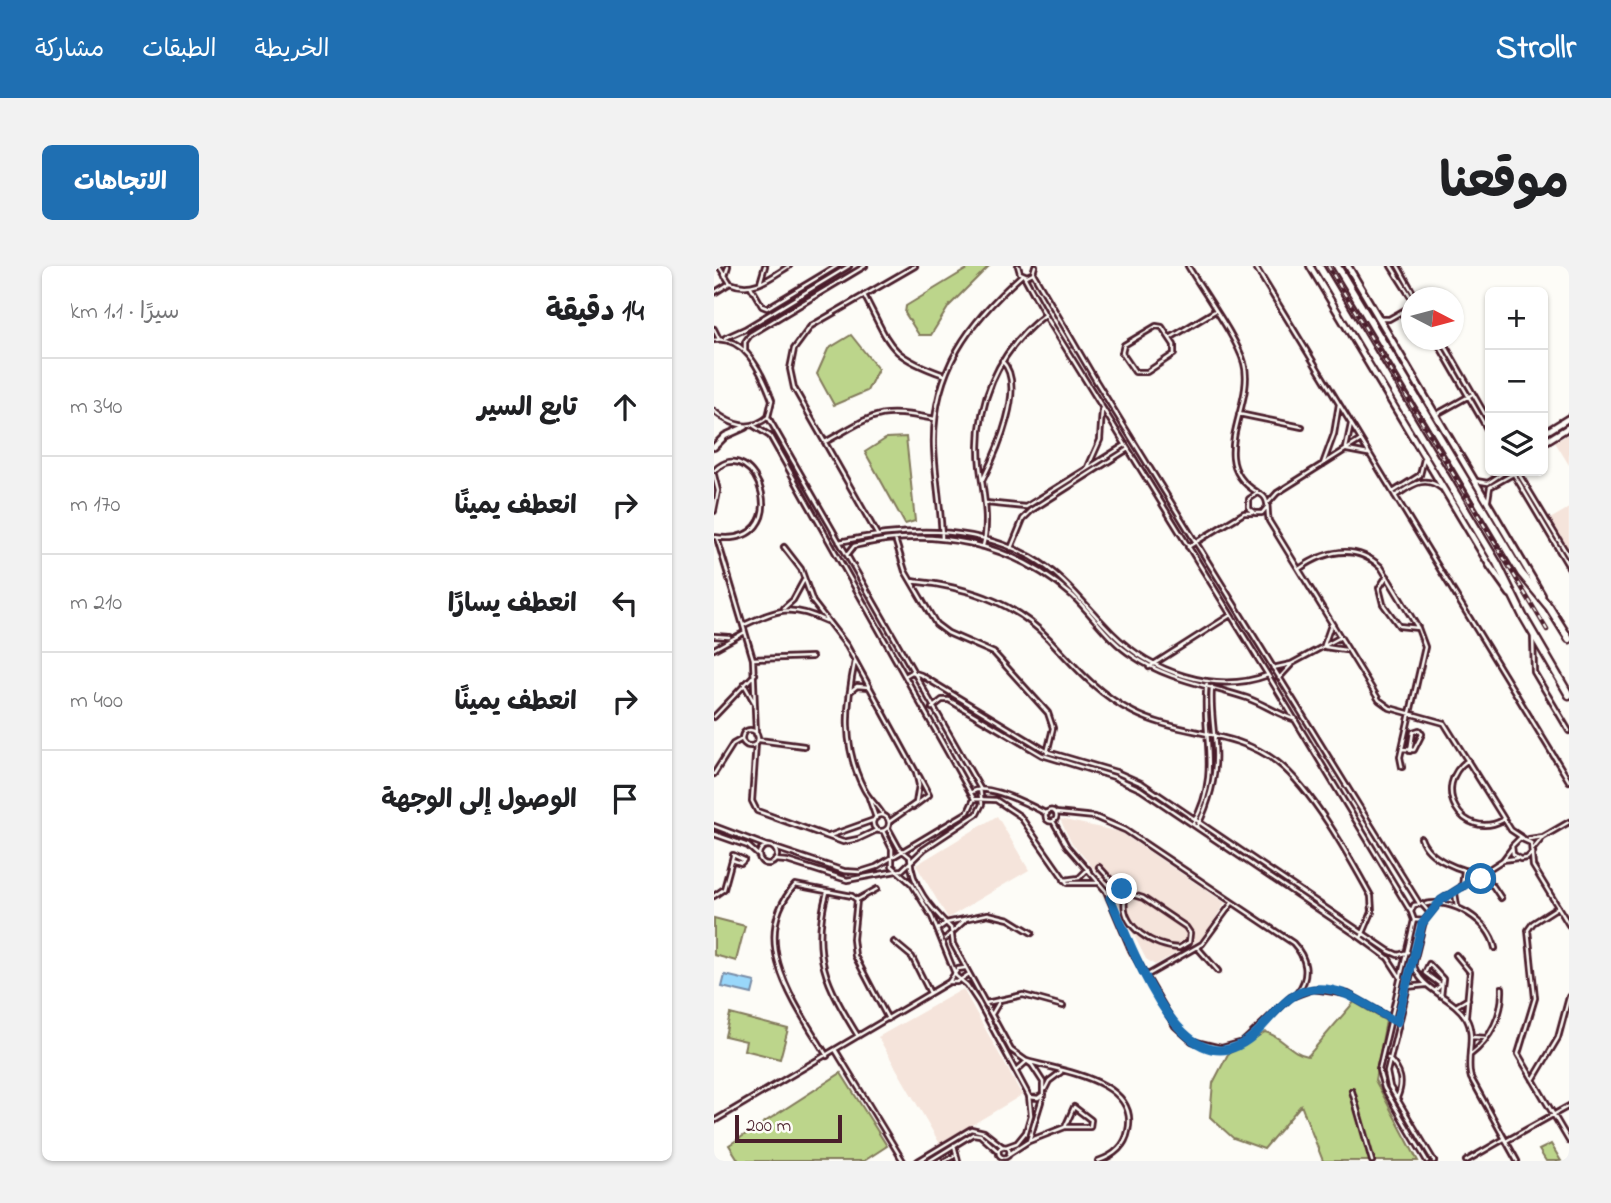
<!DOCTYPE html>
<html lang="ar">
<head>
<meta charset="utf-8">
<style>
  :root { --surface:#fff; --page:#f2f2f2; --text:#202124; --muted:#757577; --line:#e0e0e0; --accent:#1f6fb2 }
  body { margin:0; font-family:"Indie Flower","Playpen Sans Arabic",sans-serif; background:var(--page); color:var(--text); direction:rtl }
  .controls { position:absolute; right:21px; top:21px; display:grid; overflow:hidden; border-radius:10px; box-shadow:0 2px 5px #0004 }
  .controls button { width:63px; height:63px; display:grid; place-items:center; padding:0; border:0; border-bottom:2px solid var(--line); background:var(--surface); color:var(--text); font:35px sans-serif }
  .compass { position:absolute; left:687px; top:21px; width:63px; height:63px; border-radius:50%; background:var(--surface); box-shadow:0 2px 5px #0004; rotate:96deg }
  .scale { position:absolute; left:21px; bottom:18px; width:107px; box-sizing:border-box; padding-left:7px; border:4px solid #4a1f2b; border-top:0; font-size:19px; line-height:24px; white-space:nowrap; color:#4a1f2b; -webkit-text-stroke:5px #fdfcf7; paint-order:stroke }
  .stop { position:absolute; width:21px; height:21px; margin:-16px; border:5px solid #1f6fb2; border-radius:50%; background:#fff }
  .stop.end { background:#1f6fb2; border-color:#fff; box-shadow:0 2px 7px #0008 }
  .list { margin:0; padding:0; list-style:none }
  h2 { display:flex; justify-content:space-between; align-items:center; height:91px; margin:0; padding:0 28px; font-size:30px }
  h2 small { font-size:23px; font-weight:400; color:var(--muted) }
  .list li { display:grid; grid-template-columns:46px 1fr auto; gap:21px; align-items:center; box-sizing:border-box; height:98px; padding:0 28px; border-top:2px solid var(--line) }
  .list b { display:block; font-size:26px; white-space:nowrap }
  .list em { font-size:23px; font-style:normal; color:var(--muted) }
  .icon { flex:none; width:38px; height:38px; fill:none; stroke:currentColor; stroke-width:2; stroke-linecap:round; stroke-linejoin:round }
  .map { position:relative; flex:none; width:855px; height:895px; overflow:hidden; direction:ltr; border-radius:10px }
  header { display:flex; align-items:center; gap:42px; box-sizing:border-box; height:98px; padding:0 35px; background:var(--accent); color:#fff }
  header strong { font-size:33px }
  nav { display:flex; gap:38px; margin-inline-start:auto; font-size:24px }
  .intro { display:flex; align-items:center; justify-content:space-between; box-sizing:border-box; height:168px; padding:0 42px }
  h1 { margin:0; font-size:49px }
  .button { padding:18px 32px; border-radius:10px; background:var(--accent); color:#fff; font-size:24px; font-weight:700 }
  main { display:flex; gap:42px; padding:0 42px }
  aside { flex:1; background:var(--surface); border-radius:10px; box-shadow:0 2px 5px #0004 }
  .map>svg:first-child { display:block }
  .built { fill:#f5e4db }
  .green { fill:#bcd58b; stroke:#837a5b; stroke-width:2 }
  .water { fill:#99d7fa; stroke:#798da7; stroke-width:2 }
  .lines { fill:none; stroke-linecap:round; stroke-linejoin:round }
  .street-casing { stroke:#4a1f2b; stroke-width:8 }
  .secondary-casing { stroke:#4a1f2b; stroke-width:10 }
  .highway-casing { stroke:#4a1f2b; stroke-width:11 }
  .street { stroke:#fdfcf7; stroke-width:2.5 }
  .secondary { stroke:#fdfcf7; stroke-width:4.5 }
  .highway { stroke:#fdfcf7; stroke-width:6 }
  .rail-casing { stroke:#4a1f2b; stroke-width:4.5 }
  .rail { stroke:#fdfcf7; stroke-width:2; stroke-dasharray:5; stroke-linecap:butt }
  .route { stroke:#1f6fb2; stroke-width:9 }
</style>
</head>
<body>
<header>
<strong>Strollr</strong>
<nav><a>الخريطة</a><a>الطبقات</a><a>مشاركة</a></nav>
</header>
<div class="intro"><h1>موقعنا</h1><a class="button">الاتجاهات</a></div>
<main>
<div class="map">
<svg width="855" height="895" viewBox="0 0 855 895">
  <rect width="100%" height="100%" fill="#fdfcf7"/>
  <filter id="ink" filterUnits="userSpaceOnUse"><feTurbulence type="fractalNoise" baseFrequency=".0143" numOctaves="2"/><feDisplacementMap in="SourceGraphic" scale="14" xChannelSelector="R" yChannelSelector="G"/><feConvolveMatrix kernelMatrix="1 2 1 2 8 2 1 2 1" color-interpolation-filters="sRGB"/></filter>
  <g filter="url(#ink)">
    <path class="built" d="M855,168V199L841,176Z
      M855,242V284L836,253Z
      M283,550L315,604L234,652L202,599Z
      M346,553L406,566L511,637L489,672L441,699L432,693L394,619L357,576Z
      M249,723L308,829L226,878L164,771Z"/>
    <path class="green" d="M258,0H275L235,40L217,69H205L191,47L192,40Z
      M137,69L164,103L153,125L120,139L103,108L114,83Z
      M192,171L201,255L191,258L151,186L173,172Z
      M0,652L31,660L22,695L0,689Z
      M640,736L672,755L661,814L704,895H609L587,839L550,883L519,872L496,851L499,817L514,788L551,766C568,770 576,787 594,790Z
      M16,748L74,763L66,793L30,784L32,775L11,770Z
      M127,807L173,880L150,895H25L15,879Z
      M837,878L847,895H832L825,884Z"/>
    <path class="water" d="M11,709L41,716L38,728L8,721Z"/>
    <g class="lines">
      <defs>
        <path id="street" d="M5,0L16,17C39,27 56,12 75,0
          M304,0L306,7L313,10L319,7L321,0
          M474,0C488,24 524,74 530,97C542,139 490,195 543,226
          M541,0L855,515
          M677,0L698,33
          M684,0L702,32
          M319,7L382,115L705,637
          M11,10L14,0
          M310,10L333,52L554,409L697,646
          M46,17L51,0
          M37,21L48,40L53,42L123,0
          M0,27L16,17
          M150,29C177,80 173,89 230,109
          M666,53H675L698,40
          M442,60L448,61L460,79V88L433,106H421L408,87L410,79Z
          M0,63L5,73
          M11,72L31,63L135,0
          M456,72L501,45
          M0,74C31,68 49,109 58,134L54,151C36,166 18,160 0,145
          M722,74L776,168
          M728,74L776,157
          M31,84V76L36,69L151,0
          M525,148L588,161
          M723,148L757,129
          M54,151L266,522L268,538L263,548L210,583L188,604L133,614L73,595L61,594
          M40,160L56,170L260,533L254,546L162,601L146,606L130,605L61,582
          M111,176C161,149 162,141 221,153
          M632,182L637,158
          M633,184L654,188
          M609,198L620,168L625,138
          M374,201L386,174L388,144
          M0,205C42,162 85,284 0,271
          M798,205L855,301
          M803,205L855,291
          M0,209L4,225L0,245
          M269,213C282,187 313,119 288,95
          M762,215L774,217L792,205
          M679,226L706,209L710,193
          M681,230C697,220 710,208 727,222
          M774,234L776,221L799,208
          M555,236L563,227L647,174
          M272,237L312,241L411,179
          M553,241L548,247H541L535,243V233L544,227C557,231 552,244 555,255L665,434L676,442L730,457L797,564L809,572
          M163,268L80,122L76,103L80,83L97,60L201,0
          M3,272L39,393L42,468
          M228,272C227,241 221,211 220,180C218,105 255,56 308,9
          M181,273L191,305L222,358L234,367L280,387L334,447L339,462L333,487
          M125,276C190,262 256,258 317,291C351,310 371,340 398,367C437,406 501,429 554,409
          M269,280C276,253 269,227 266,200C260,140 283,85 331,49
          M70,281L87,303L99,336L133,380L202,506L205,519L202,537L175,556
          M474,281L530,247H538
          M297,282L309,253L318,244L414,183
          M133,289L140,280C218,260 298,276 359,330C380,350 394,374 419,390C454,414 494,419 533,432C550,438 565,449 582,454
          M585,303C611,285 641,277 667,301L704,362L711,381L686,491L688,501
          M673,310L665,322L669,338L685,360L704,362
          M197,315C249,320 298,334 335,373C361,401 384,428 419,446C465,470 520,463 563,496C598,523 635,590 657,630L658,646L647,672
          M70,342L79,334L90,314
          M30,359C65,343 77,338 112,355
          M0,370L15,371
          M819,371L820,406L855,465
          M610,379L617,359
          M611,381L631,384
          M0,383L31,366
          M39,393L98,391
          M141,395C132,439 128,481 150,523C155,533 163,539 169,549
          M435,401L515,350
          M559,402L577,398L625,372
          M191,410L198,406L207,409L334,486L402,506L429,518L675,685L684,689L694,686
          M565,412L577,399
          M30,418L40,436
          M137,425L143,420L155,421
          M218,442L228,434H235L328,489L400,511L426,523L647,672L674,692L687,712
          M0,451L41,408
          M28 472a8 8 0 1 1 16 0a8 8 0 1 1-16 0Z
          M45,474L90,480
          M42,477L38,535L43,545L129,576L144,573L163,564
          M688,483L700,484L708,468L705,464L699,466L696,485
          M754,494C716,520 748,576 789,554
          M0,508L19,478L28,473
          M258,526C272,516 318,540 333,548
          M155,532L162,552
          M260,533L282,534L306,550L353,617H384
          M199,541L215,529L205,510
          M331.5 550a5.5 5.5 0 1 1 11 0a5.5 5.5 0 1 1-11 0Z
          M342,547L381,551L411,564L579,677C592,691 597,709 584,726
          M159 557a8 8 0 1 1 16 0a8 8 0 1 1-16 0Z
          M339,555L353,580L392,625L417,684L461,760L478,775L507,782L529,776L577,731L599,723L634,728L683,756
          M479,558C509,505 486,468 493,415
          M0,560L53,580
          M483,561C495,537 503,508 501,481C500,460 496,442 498,421
          M174,562L185,582L196,591C197,620 217,643 237,662L239,678L297,784L318,799L329,816V829L315,875L295,888
          M169,565L178,583V600L198,618L218,651L242,710L253,719L265,737L315,830L317,849L312,866L303,877L292,881
          M0,568L34,580L44,589
          M115,570L160,554
          M707,572C714,593 747,606 768,607
          M815,573L829,571
          M45 589a9 9 0 1 1 18 0a9 9 0 1 1-18 0Z
          M819,583L829,571L855,556
          M819,586L813,592L806,593L799,588L798,580L806,572L817,577L819,600L855,659
          M789,594L803,592
          M385,601L406,624
          M774,604L775,617
          M764,611L779,620L787,632
          M350,614L365,612L374,603
          M748,621L750,604
          M404.5 627a5.5 5.5 0 1 1 11 0a5.5 5.5 0 1 1-11 0Z
          M113,626C96,688 112,718 144,770
          M741,627L743,640
          M0,630L10,623L19,590V589L30,594L27,597L18,594
          M411,633C406,661 440,681 465,682L475,676L476,667L472,661L429,632L416,628
          M143,634L163,623
          M712,638C738,632 775,654 781,682
          M844,641L819,657L814,664L821,732L804,788L855,875
          M716,647L708,638L700,639L697,646L700,654L710,655L727,634L789,594L798,582
          M700,654L665,804L670,822L713,895
          M710,655L673,806L676,821L720,895
          M224,663L232,657L274,648L295,653L318,667
          M231,673L251,654
          M180,676L198,691L216,727
          M483,681L504,705
          M742,689L756,706L752,750
          M699,696C705,725 738,729 752,752C763,770 751,793 757,812L803,895
          M432,710L488,678L518,637
          M235,716L244,703L251,702
          M692,721L712,719
          M721,725L727,719L711,707L715,698L729,713L727,730
          M272,737L309,729L349,740
          M742,740L754,733
          M278,748L285,736
          M758,771L772,772
          M122,785L189,895
          M756,789C777,773 789,748 788,722
          M113,790C82,739 32,674 81,619L138,630L143,634L139,673L141,690L174,753
          M674,792C687,805 690,816 683,832
          M303,804L313,795C346,805 426,814 414,865C411,881 399,890 384,895
          M819,814L844,772L855,731
          M331,823L335,815L347,806
          M638,825L658,895
          M315,831L324,832L328,829
          M360,841L377,854L376,861H351Z
          M0,855L235,716H243L255,708
          M315,875L351,861
          M792,875L855,840
          M240,879L244,895
          M284.5 886a5.5 5.5 0 1 1 11 0a5.5 5.5 0 1 1-11 0Z
          M204,895L257,863L270,866L289,881
          M215,895L259,868L266,869L284,885
          M231,895L242,889
          M752,895L790,873"/>
        <path id="secondary" d="M596,0L776,300L796,328
          M634,0L828,329
          M829,168L855,152
          M829,177L855,161
          M0,181L11,170L31,161"/>
        <path id="highway" d="M605,0L783,297L809,350L855,429
          M623,0L807,307L835,341L855,373"/>
      </defs>
      <use href="#street" class="street-casing"/>
      <use href="#secondary" class="secondary-casing"/>
      <use href="#highway" class="highway-casing"/>
      <use href="#street" class="street"/>
      <use href="#secondary" class="secondary"/>
      <use href="#highway" class="highway"/>
      <defs>
        <path id="rail" d="M614,0L833,364"/>
      </defs>
      <use href="#rail" class="rail-casing"/>
      <use href="#rail" class="rail"/>
    </g>
  </g>
  <g class="lines" filter="url(#ink)">
    <path class="route" d="M408,623L396,632C417,676 469,836 542,767C560,750 573,725 600,723C632,720 656,743 683,756L708,658L727,634L764,611L767,613"/>
  </g>
</svg>
<div class="controls">
<button>+</button>
<button>−</button>
<button><svg class="icon" aria-label="layers" viewBox="0 0 24 24"><path d="M12 4l9 5-9 5-9-5zM3 14l9 5 9-5"/></svg></button>
</div>
<svg class="compass" viewBox="-18 -18 36 36"><path d="M0-13l5 13h-10z" fill="#e53935"/><path d="M0 13l5-13h-10z" fill="#757577"/></svg>
<div class="scale">200 m</div>
<div class="stop" style="left:767px;top:613px"></div>
<div class="stop end" style="left:408px;top:623px"></div>
</div>
<aside>
<h2>14 دقيقة<small>سيرًا · 1.1 km</small></h2>
<ul class="list">
<li><svg class="icon" aria-label="ahead" viewBox="0 0 24 24"><path d="M12 20V5M6 11l6-6 6 6"/></svg><div><b>تابع السير</b></div><em>340 m</em></li>
<li><svg class="icon" aria-label="right" viewBox="0 0 24 24"><path d="M7 20v-9h11M14 6l5 5-5 5"/></svg><div><b>انعطف يمينًا</b></div><em>170 m</em></li>
<li><svg class="icon" aria-label="left" viewBox="0 0 24 24"><path d="M17 20v-9H6M10 6l-5 5 5 5"/></svg><div><b>انعطف يسارًا</b></div><em>210 m</em></li>
<li><svg class="icon" aria-label="right" viewBox="0 0 24 24"><path d="M7 20v-9h11M14 6l5 5-5 5"/></svg><div><b>انعطف يمينًا</b></div><em>400 m</em></li>
<li><svg class="icon" aria-label="arrive" viewBox="0 0 24 24"><path d="M6 21V4h12l-3 4 3 4H6"/></svg><div><b>الوصول إلى الوجهة</b></div></li>
</ul>
</aside>
</main>
</body>
</html>
